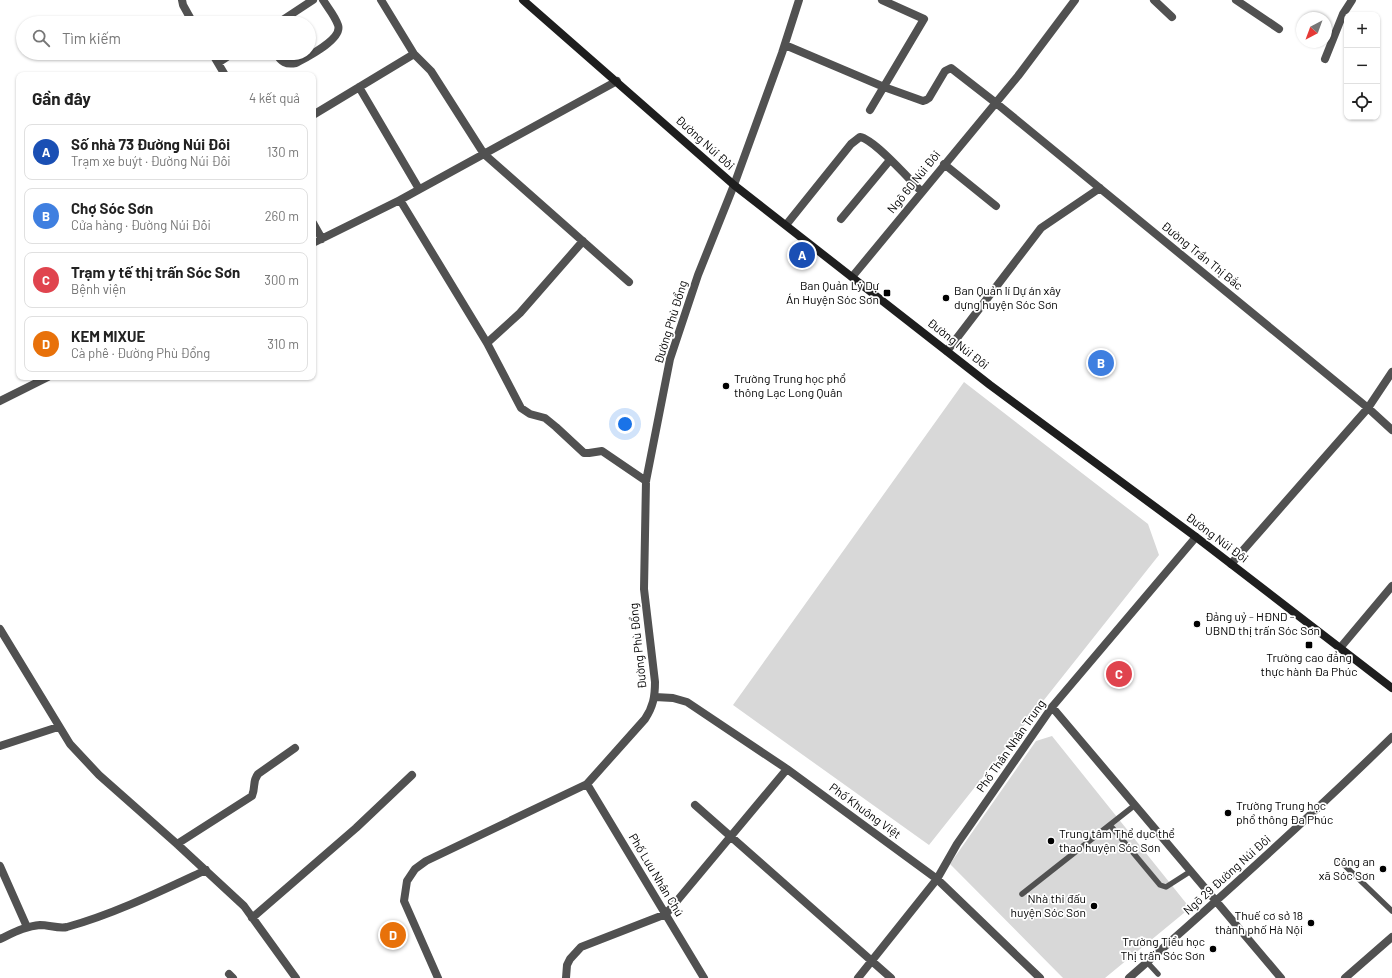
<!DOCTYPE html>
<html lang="vi">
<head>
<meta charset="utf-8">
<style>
  :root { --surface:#fff; --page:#f2f2f2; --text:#222; --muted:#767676; --line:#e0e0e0; --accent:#d93025 }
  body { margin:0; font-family:Barlow,sans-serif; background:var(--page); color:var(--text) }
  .controls { position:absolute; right:12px; top:12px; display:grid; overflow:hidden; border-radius:8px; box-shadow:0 1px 3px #0004 }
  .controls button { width:36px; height:36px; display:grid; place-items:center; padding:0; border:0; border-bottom:1px solid var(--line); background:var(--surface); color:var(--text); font:20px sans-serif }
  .compass { position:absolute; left:1296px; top:12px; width:36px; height:36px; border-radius:50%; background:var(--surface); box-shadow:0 1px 3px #0004; rotate:221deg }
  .you { position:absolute; left:625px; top:424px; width:14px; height:14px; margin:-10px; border:3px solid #fff; border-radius:50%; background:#1a73e8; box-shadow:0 0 0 6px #1a73e833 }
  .badge { display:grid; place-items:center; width:26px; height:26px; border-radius:50%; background:var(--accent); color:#fff; font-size:13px; font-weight:700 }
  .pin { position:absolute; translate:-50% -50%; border:2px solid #fff; box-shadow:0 1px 4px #0006 }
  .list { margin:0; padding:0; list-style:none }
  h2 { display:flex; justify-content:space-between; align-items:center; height:52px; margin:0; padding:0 16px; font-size:17px }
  h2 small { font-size:13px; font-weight:400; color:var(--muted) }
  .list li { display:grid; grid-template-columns:26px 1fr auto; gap:12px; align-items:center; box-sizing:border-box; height:56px; margin:0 8px 8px; padding:0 8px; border:1px solid var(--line); border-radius:8px }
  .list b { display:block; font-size:15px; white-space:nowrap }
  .list p { margin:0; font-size:13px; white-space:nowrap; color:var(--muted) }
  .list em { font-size:13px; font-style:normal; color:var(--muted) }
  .icon { flex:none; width:22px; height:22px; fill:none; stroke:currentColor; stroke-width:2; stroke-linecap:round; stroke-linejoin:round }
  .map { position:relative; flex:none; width:1392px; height:978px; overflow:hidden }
  .search { position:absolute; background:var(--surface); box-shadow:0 1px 3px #0004; left:16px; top:16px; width:300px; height:44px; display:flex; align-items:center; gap:10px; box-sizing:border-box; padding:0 14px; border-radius:22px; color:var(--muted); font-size:15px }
  .panel { position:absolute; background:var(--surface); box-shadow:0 1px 3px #0004; left:16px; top:72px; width:300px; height:308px; border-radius:8px }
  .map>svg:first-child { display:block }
  .pitch { fill:#d8d8d8 }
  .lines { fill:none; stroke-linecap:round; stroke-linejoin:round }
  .service { stroke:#515151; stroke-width:5.5 }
  .minor { stroke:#515151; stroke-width:8 }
  .secondary { stroke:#1e1e1e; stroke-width:8 }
  .poi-dot { fill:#000; stroke:#fff; stroke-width:1.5 }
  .labels { text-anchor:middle; stroke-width:3.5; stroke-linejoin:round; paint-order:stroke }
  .street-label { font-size:12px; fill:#000; stroke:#fff }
  .poi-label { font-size:12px; fill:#000; stroke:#fff; text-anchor:end }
</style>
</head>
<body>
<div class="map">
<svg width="1392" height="978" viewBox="0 0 1392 978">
  <rect width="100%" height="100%" fill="#fff"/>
  <path class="pitch" d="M964,382L1148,524L1159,555L929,845L733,705Z
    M1052,736L1190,908L1105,978H1063L950,864L1036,741Z"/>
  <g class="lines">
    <path class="service" d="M1110,825L1160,885L1166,887L1191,871
      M1340,861L1392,911
      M1022,894L1135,805
      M1147,962L1158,974"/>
    <path class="minor" d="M182,0L183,5L193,23
      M381,0L414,54L431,71L484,154L629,282
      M1154,0L1172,17
      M1236,0L1279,29
      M278,23L313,0
      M785,45L884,87L923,101L926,100L929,98L945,71L951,68L996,103L1368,408L1392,430
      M212,53L225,75
      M276,53C281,62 286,65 296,63C307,57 343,39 338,25C335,16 328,8 323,0
      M1325,59L1343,14L1352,0
      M218,63L233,53
      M359,87L419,189
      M870,110L924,19L882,0
      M313,115L414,54
      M944,164L996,206
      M400,200L487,343L521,408L530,414L545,418L556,427L584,453H589L602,451L646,481
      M841,219L890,160
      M313,223L322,239
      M786,225L851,144L860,137C874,139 910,180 922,192
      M313,243L400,200L617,81
      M852,277L1018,76L1075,0
      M487,343L520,313L583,241
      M947,351L1041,228L1100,188
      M0,401L48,377
      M1231,564L1368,408L1392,372
      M0,629L70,744L99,775L177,844L244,906L296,978
      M1340,648L1392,586
      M655,697L673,698L687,702L787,769L937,879L1040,978
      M1052,707L1281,978
      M0,746L58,727
      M587,784L704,978
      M695,805L891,978
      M177,844L252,796C256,786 252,782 258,774L295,748
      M0,866L27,927
      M252,918L356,828L412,775
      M0,939C13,933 26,926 40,925C49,925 59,929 67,927C114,914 161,891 206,870
      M229,974L233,978
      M438,978L404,901L407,881L415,869L426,861L587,784L645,719C653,707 655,697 655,682L644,589L646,481L670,359L698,275L734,185L782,53L799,0
      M566,978L567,965L570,959L581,947L666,914L787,769
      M858,978L937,879L957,844L1052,707L1196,537
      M1129,978C1218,900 1307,820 1392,737
      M1345,978L1392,937"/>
    <path class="secondary" d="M523,0L734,185L990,385L1196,537L1392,688"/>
  </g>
  <g class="poi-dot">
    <rect x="883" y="289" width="8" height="8" rx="2"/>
    <circle cx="946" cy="298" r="4"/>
    <circle cx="726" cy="386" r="4"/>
    <circle cx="1197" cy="624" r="4"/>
    <rect x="1305" y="641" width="8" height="8" rx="2"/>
    <circle cx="1228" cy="813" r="4"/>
    <circle cx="1051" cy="841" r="4"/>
    <circle cx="1383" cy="869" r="4"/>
    <circle cx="1094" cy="906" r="4"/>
    <circle cx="1311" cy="923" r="4"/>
    <circle cx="1213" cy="949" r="4"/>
  </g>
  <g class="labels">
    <g class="street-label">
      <text transform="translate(705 143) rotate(42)" y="4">Đường Núi Đôi</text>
      <text transform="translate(914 182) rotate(-51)" y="4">Ngõ 60 Núi Đôi</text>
      <text transform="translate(1202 256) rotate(39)" y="4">Đường Trần Thị Bắc</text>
      <text transform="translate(671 322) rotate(-73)" y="4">Đường Phù Đổng</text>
      <text transform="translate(958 344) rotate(38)" y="4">Đường Núi Đôi</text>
      <text transform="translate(1217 538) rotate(37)" y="4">Đường Núi Đôi</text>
      <text transform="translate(638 646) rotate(-96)" y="4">Đường Phù Đổng</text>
      <text transform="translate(1011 746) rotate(-55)" y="4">Phố Thân Nhân Trung</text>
      <text transform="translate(865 811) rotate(36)" y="4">Phố Khuông Việt</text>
      <text transform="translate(656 875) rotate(59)" y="4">Phố Lưu Nhân Chú</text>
      <text transform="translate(1227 875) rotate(-42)" y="4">Ngõ 29 Đường Núi Đôi</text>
    </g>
    <g class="poi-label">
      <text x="879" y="290">Ban Quản Lý Dự<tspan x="879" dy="14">Án Huyện Sóc Sơn</tspan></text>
      <text x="954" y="295" text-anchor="start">Ban Quản lí Dự án xây<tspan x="954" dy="14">dựng huyện Sóc Sơn</tspan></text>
      <text x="734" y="383" text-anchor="start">Trường Trung học phổ<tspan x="734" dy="14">thông Lạc Long Quân</tspan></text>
      <text x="1205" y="621" text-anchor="start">Đảng uỷ - HĐND -<tspan x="1205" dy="14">UBND thị trấn Sóc Sơn</tspan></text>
      <text x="1309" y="662" text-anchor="middle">Trường cao đẳng<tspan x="1309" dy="14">thực hành Đa Phúc</tspan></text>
      <text x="1236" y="810" text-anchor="start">Trường Trung học<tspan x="1236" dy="14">phổ thông Đa Phúc</tspan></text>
      <text x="1059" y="838" text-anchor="start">Trung tâm Thể dục thể<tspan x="1059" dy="14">thao huyện Sóc Sơn</tspan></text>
      <text x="1375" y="866">Công an<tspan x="1375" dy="14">xã Sóc Sơn</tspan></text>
      <text x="1086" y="903">Nhà thi đấu<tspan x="1086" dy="14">huyện Sóc Sơn</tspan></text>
      <text x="1303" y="920">Thuế cơ sở 18<tspan x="1303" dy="14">thành phố Hà Nội</tspan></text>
      <text x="1205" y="946">Trường Tiểu học<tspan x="1205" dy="14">Thị trấn Sóc Sơn</tspan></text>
    </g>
  </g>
</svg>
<div class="controls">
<button>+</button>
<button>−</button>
<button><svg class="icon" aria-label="locate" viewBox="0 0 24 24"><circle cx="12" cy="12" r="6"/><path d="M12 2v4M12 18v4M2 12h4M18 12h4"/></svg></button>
</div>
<svg class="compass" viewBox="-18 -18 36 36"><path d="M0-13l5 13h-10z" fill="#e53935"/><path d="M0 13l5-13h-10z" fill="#767676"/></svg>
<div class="you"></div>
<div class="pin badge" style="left:802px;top:255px;background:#1a4fb4">A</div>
<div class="pin badge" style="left:1101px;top:363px;background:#3f7fe0">B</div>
<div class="pin badge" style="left:1119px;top:674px;background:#e0444e">C</div>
<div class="pin badge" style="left:393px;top:935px;background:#e8710a">D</div>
<div class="search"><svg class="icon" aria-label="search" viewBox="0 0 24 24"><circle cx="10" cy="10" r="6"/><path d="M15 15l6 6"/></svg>Tìm kiếm</div>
<section class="panel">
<h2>Gần đây<small>4 kết quả</small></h2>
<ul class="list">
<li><span class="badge" style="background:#1a4fb4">A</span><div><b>Số nhà 73 Đường Núi Đôi</b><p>Trạm xe buýt · Đường Núi Đôi</p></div><em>130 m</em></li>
<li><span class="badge" style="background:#3f7fe0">B</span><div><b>Chợ Sóc Sơn</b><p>Cửa hàng · Đường Núi Đôi</p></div><em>260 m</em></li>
<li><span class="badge" style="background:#e0444e">C</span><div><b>Trạm y tế thị trấn Sóc Sơn</b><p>Bệnh viện</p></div><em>300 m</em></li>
<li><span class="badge" style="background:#e8710a">D</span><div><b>KEM MIXUE</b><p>Cà phê · Đường Phù Đổng</p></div><em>310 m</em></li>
</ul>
</section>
</div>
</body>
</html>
